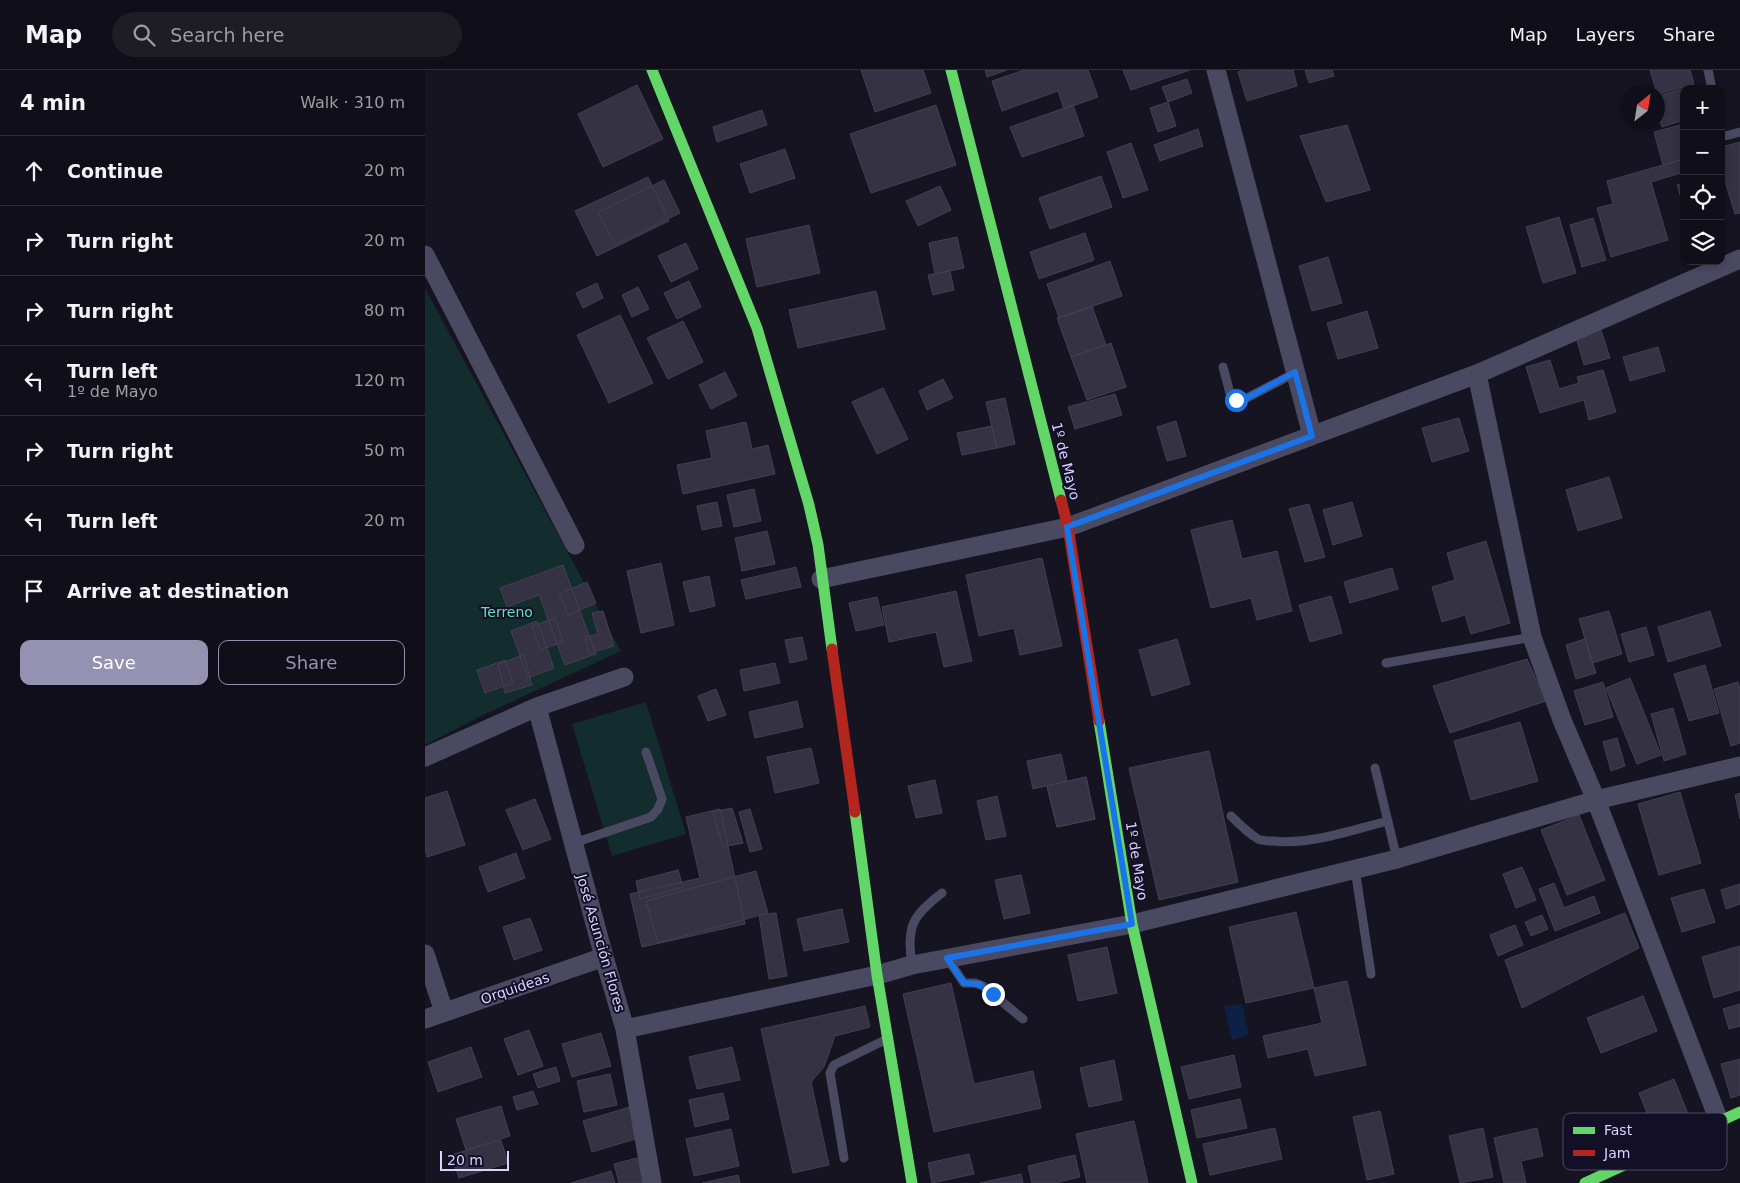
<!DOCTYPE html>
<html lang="en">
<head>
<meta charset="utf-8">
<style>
  :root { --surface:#100f19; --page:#1e1d26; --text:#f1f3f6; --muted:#9c9ca2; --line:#302f38; --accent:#9591b1 }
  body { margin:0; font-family:"DejaVu Sans",sans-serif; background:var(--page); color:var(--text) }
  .controls { position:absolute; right:15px; top:15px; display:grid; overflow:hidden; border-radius:10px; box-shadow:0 2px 8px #0003 }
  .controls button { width:45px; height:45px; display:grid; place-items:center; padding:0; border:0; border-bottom:1px solid var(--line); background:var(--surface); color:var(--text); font:25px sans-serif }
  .compass { position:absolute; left:1195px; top:15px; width:45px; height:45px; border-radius:50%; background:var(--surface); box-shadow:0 2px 8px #0003; rotate:30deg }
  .scale { position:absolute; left:15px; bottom:12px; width:69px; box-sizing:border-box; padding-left:5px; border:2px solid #d9d4ff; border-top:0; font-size:14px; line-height:18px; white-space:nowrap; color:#d9d4ff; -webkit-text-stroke:4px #130f26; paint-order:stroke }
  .stop { position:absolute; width:15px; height:15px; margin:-11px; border:4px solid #1a73e8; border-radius:50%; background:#fff }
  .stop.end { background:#1a73e8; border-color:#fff; box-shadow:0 1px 5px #0008 }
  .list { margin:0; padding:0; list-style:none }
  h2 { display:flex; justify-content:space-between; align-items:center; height:65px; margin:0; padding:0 20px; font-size:21px }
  h2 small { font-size:16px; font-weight:400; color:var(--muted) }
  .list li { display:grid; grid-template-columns:32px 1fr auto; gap:15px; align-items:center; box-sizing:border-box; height:70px; padding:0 20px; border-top:1px solid var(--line) }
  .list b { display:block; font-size:19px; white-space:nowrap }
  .list p { margin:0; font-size:16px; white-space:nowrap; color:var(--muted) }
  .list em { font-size:16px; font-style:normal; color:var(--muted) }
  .actions { display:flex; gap:10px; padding:15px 20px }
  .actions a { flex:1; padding:11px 0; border:1px solid var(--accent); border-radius:10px; text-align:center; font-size:18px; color:var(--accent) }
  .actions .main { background:var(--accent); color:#fff }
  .icon { flex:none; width:28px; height:28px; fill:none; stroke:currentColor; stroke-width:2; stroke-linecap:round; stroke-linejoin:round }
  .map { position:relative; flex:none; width:1315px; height:1113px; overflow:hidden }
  header { display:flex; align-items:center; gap:30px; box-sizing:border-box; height:70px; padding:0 25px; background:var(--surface); border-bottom:1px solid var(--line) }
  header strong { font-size:24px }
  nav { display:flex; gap:28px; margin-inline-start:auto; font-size:18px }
  .search { width:350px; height:45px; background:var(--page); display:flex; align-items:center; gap:12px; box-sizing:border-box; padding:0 18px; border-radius:28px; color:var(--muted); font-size:19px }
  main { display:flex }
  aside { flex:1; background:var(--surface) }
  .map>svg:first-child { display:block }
  .green { fill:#132c2d }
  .water { fill:#0d2144 }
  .building { fill:#343243; stroke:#433f54 }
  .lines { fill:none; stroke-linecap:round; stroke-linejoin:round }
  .lane { stroke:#4a4962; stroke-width:9 }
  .street { stroke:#4a4962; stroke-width:19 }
  .fast { stroke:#63d668; stroke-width:11 }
  .jam { stroke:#b3261e; stroke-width:11 }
  .route { stroke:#1a73e8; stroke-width:6 }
  .labels { text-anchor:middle; stroke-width:4; stroke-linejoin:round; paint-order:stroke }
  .street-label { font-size:14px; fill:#d9d4ff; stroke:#130f26 }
  .park-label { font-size:14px; fill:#5fe0c0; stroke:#130f26 }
  .key { fill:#130f26; stroke:#4e4a67; stroke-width:1 }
  .key-label { font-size:14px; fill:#d9d4ff }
</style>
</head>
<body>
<header>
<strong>Map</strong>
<div class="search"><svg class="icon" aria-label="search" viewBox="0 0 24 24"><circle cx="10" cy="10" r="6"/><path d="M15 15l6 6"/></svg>Search here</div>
<nav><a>Map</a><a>Layers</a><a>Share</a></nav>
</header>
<main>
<aside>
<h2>4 min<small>Walk · 310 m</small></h2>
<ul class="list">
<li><svg class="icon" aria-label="ahead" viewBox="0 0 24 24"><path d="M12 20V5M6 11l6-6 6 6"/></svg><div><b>Continue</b></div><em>20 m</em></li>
<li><svg class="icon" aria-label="right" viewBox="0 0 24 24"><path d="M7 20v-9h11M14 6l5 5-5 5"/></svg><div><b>Turn right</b></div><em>20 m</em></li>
<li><svg class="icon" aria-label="right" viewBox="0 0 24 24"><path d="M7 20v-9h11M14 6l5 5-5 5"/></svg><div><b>Turn right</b></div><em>80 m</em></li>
<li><svg class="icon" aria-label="left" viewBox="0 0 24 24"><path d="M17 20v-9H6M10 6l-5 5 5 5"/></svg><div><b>Turn left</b><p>1º de Mayo</p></div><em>120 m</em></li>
<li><svg class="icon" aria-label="right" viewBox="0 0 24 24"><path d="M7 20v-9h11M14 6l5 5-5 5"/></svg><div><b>Turn right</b></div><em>50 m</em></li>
<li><svg class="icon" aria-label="left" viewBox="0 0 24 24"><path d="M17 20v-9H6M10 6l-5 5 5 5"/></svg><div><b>Turn left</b></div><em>20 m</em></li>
<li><svg class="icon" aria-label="arrive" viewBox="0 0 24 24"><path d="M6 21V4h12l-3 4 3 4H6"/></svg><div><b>Arrive at destination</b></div></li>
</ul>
<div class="actions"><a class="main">Save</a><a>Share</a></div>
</aside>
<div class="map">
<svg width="1315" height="1113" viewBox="0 0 1315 1113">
  <rect width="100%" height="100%" fill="#161421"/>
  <path class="green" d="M0,218L196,581L56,646L0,675Z
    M221,632L261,764L187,786L147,654Z"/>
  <path class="water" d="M817,934L824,965L807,970L799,936Z"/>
  <path class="building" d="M436,0H498L506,23L450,42Z
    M560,0H582L562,7Z
    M599,0H663L673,27L639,39L633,21L577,41L567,11Z
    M698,0H765L706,20Z
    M819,0H868L872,16L822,31L813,2Z
    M880,0H907L909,6L884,13Z
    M1225,0H1265L1269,14L1232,24Z
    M762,9L767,23L743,32L737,17Z
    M212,15L238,69L178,97L153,44Z
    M1267,16V19H1259V50L1237,57L1232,43V26Z
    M743,32L751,56L733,62L725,38Z
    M511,35L531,95L446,123L425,64Z
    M648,35L659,66L597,87L585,57Z
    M337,40L342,55L292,72L288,57Z
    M1259,54V89L1238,95L1229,62Z
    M922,55L945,120L901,132L875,66Z
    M773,59L778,76L735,91L729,75Z
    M1315,72V143L1310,144L1296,98V77Z
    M706,73L723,120L698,128L682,82Z
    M360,79L370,108L325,123L315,94Z
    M1259,89V102L1226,112L1243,170L1186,187L1172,138L1188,134L1182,111Z
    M676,106L687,137L625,159L614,128Z
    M223,107L244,151L172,186L150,141Z
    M239,110L255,143L190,175L173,142Z
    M1259,113V138L1252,115Z
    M515,116L526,140L493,156L481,131Z
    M1134,147L1151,203L1118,213L1101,157Z
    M1168,148L1181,190L1157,197L1145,155Z
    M384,155L395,203L332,217L321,169Z
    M660,163L669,190L614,209L605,182Z
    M532,167L539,198L510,204L504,173Z
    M261,173L273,199L246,212L233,186Z
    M903,187L917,233L887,241L874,196Z
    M685,191L697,226L634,248L622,214Z
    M525,201L529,220L508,225L503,205Z
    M264,211L276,237L252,249L239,223Z
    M172,213L178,228L158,238L151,223Z
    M213,217L224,239L207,247L197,225Z
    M451,221L460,259L373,278L364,240Z
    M667,236L681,275L646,287L632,248Z
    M942,241L953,278L913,289L902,253Z
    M195,245L228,313L184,333L152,265Z
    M258,251L278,292L243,309L222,268Z
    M1176,260L1185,288L1159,295L1151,267Z
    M686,273L701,317L662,330L646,287Z
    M1233,277L1240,301L1205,311L1198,287Z
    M1125,290L1134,319L1154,313L1152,307L1178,300L1191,342L1164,350L1159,330L1115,343L1101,297Z
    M300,302L312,326L286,339L274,315Z
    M518,309L528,328L502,340L494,321Z
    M458,318L483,369L452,384L427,332Z
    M690,324L697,345L650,359L643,337Z
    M580,328L590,374L572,378L561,332Z
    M1034,348L1044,381L1007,392L997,358Z
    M751,351L761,386L742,391L732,357Z
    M321,352L327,379L343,375L350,404L258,424L252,395L287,388L281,361Z
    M567,356L572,378L537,385L532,363Z
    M1184,407L1197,448L1153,461L1141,420Z
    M329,419L336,451L309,457L302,425Z
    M292,432L297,456L277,460L272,436Z
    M927,432L937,466L908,475L898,440Z
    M884,434L900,487L880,492L864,439Z
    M807,450L817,489L852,481L867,541L832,550L826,528L786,538L766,460Z
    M342,461L350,494L317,501L310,468Z
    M1061,471L1085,553L1046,564L1040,545L1017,552L1007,517L1030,510L1022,483Z
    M617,488L637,576L595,585L589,558L554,566L541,505Z
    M236,493L249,555L216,563L202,501Z
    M138,495L171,584L140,595L114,525L82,537L75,518Z
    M371,497L376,517L321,529L316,510Z
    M967,498L973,519L925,533L919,512Z
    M284,506L290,536L265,542L258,512Z
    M162,512L171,533L143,545L134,524Z
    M531,521L547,591L519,597L511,562L464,572L457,537Z
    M906,526L917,563L885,572L874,535Z
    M452,527L459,555L431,561L424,533Z
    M178,541L189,576L164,583L160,567L173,564L167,543Z
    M1184,541L1197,584L1167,593L1154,549Z
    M1285,541L1296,576L1243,592L1233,557Z
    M130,548L138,572L115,580L107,556Z
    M112,551L129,598L103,608L86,561Z
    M1221,557L1229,585L1204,592L1196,564Z
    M377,567L382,589L365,593L360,570Z
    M752,569L765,614L727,626L714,580Z
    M1160,569L1171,603L1151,609L1141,575Z
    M99,585L107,615L80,623L73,594Z
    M1102,589L1121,631L1025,663L1008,616Z
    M80,590L88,613L60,623L52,600Z
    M350,593L355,613L319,621L315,600Z
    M1280,595L1294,643L1264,651L1249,604Z
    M1205,608L1236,685L1212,694L1181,618Z
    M1178,612L1188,647L1160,655L1149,621Z
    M1313,612L1315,619V673L1306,676L1289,619Z
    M291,619L301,645L283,651L273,626Z
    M372,631L378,657L330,668L324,642Z
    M1248,638L1261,684L1239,691L1226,644Z
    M1095,652L1113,711L1046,730L1029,671Z
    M1192,668L1200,696L1186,701L1178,672Z
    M386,678L394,713L350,723L342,687Z
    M784,681L813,812L734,830L704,698Z
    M636,684L642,711L608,719L602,691Z
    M661,707L670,749L632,757L622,716Z
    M661,707L670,749L632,757L622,716Z
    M510,710L517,743L491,748L483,716Z
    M22,721L40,775L2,787L0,779V728Z
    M1255,722L1276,793L1234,805L1213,734Z
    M1315,723V749L1310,725Z
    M572,726L581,766L561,770L552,731Z
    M110,729L126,769L98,780L81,740Z
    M307,738L318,773L298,777L288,742Z
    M295,739L320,854L217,877L205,824L275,808L261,747Z
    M325,739L337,779L325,782L314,742Z
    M1154,745L1180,810L1142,825L1116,760Z
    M91,783L100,808L63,822L54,797Z
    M1097,797L1111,830L1091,838L1078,804Z
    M253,800L258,817L215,829L211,811Z
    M331,801L343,843L233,873L221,831Z
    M596,805L605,843L579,849L570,810Z
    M1129,813L1139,838L1169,826L1175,843L1130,861L1114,819Z
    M1315,814V834L1301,839L1296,820Z
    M1279,819L1290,852L1257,862L1246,828Z
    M417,839L424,872L379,881L372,849Z
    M871,842L889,918L821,933L804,857Z
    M351,843L362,906L344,909L334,845Z
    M1200,843L1214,878L1097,938L1080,890Z
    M1117,845L1123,859L1106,866L1100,852Z
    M105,848L117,880L89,890L78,857Z
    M1090,855L1098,875L1073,886L1065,865Z
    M1315,876V920L1289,928L1277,887Z
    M682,877L692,923L653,931L643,885Z
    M922,911L941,995L890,1006L883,979L843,988L838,966L897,953L889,918Z
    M526,913L549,1014L608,1001L616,1038L509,1062L478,924Z
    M1218,926L1232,961L1176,983L1162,948Z
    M1315,934V956L1304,959L1298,939Z
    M440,936L445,957L410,966L399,997L386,1012L404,1095L368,1103L336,959Z
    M104,960L118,996L93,1005L79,969Z
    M176,963L186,996L147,1007L137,974Z
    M46,977L57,1007L13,1022L3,992Z
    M307,977L315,1010L272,1019L264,987Z
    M809,985L816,1017L764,1029L756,997Z
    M1315,989V1025L1306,1028L1296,994Z
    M689,990L697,1030L664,1037L655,998Z
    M131,997L135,1011L113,1018L108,1004Z
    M185,1004L192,1035L159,1042L152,1011Z
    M1249,1009L1265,1049L1230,1063L1214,1023Z
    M108,1021L113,1034L92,1040L88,1027Z
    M298,1023L304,1049L270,1057L264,1030Z
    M815,1029L822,1058L772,1068L766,1040Z
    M76,1036L85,1066L41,1080L31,1049Z
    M208,1036L217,1067L167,1082L158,1051Z
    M955,1041L969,1104L942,1110L928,1047Z
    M709,1051L723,1113H662L651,1064Z
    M850,1058L857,1089L785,1105L778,1074Z
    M1058,1058L1068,1107L1035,1113L1024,1066Z
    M1112,1058L1118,1086L1096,1091L1101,1113H1079L1069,1068Z
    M306,1059L314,1096L269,1106L261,1069Z
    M76,1070L83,1093L34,1108L26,1085Z
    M544,1084L549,1104L507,1113L503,1093Z
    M650,1085L655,1107L630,1113H607L603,1096Z
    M212,1088L219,1113H194L189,1094Z
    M186,1101L190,1113H146Z
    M596,1104L598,1113H555Z
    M313,1105L315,1113H277Z"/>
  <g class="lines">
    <path class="lane" d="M1283,0L1287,19
      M1296,64L1300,66L1315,62
      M798,297L806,327L818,330L870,303
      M961,593L1107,567
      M950,698L972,789
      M806,746C814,754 823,763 833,769C837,771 843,771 848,771C887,775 926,760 963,751
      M149,773L226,747L233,739L237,729L221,682
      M930,799L946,904
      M522,888L539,913H550L558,916L598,949
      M487,895C481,857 487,846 517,823
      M419,1088L405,1003L409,995L460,970"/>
    <path class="street" d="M791,0L887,365
      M0,185L150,475
      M1052,304L1107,567L1137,650L1171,730L1294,1051
      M396,509L643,457L1052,304L1315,189
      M112,637L179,887L200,959L227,1113
      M0,687L112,637L199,607
      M0,884L19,942
      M0,949L179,887
      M200,959L452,905L487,895L707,854L972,789L1171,730L1315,696"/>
    <path class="fast" d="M227,0L332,258L384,435L393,475L407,579
      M526,0L636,430
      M674,651L707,854L767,1113
      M430,742L452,905L487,1113
      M1160,1113L1315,1042"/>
    <path class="jam" d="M636,430L643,457L674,651
      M407,579L430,742"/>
  </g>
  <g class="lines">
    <path class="route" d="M568,924L554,914L539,913L522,888L707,854L642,457L887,366L870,302L818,330H811"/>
  </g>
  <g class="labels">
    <g class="street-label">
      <text transform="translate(641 391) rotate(76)" y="5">1º de Mayo</text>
      <text transform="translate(712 791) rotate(81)" y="5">1º de Mayo</text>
      <text transform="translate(176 873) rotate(74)" y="5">José Asunción Flores</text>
      <text transform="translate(90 918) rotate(-19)" y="5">Orquideas</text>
    </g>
    <g class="park-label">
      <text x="82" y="547">Terreno</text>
    </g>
  </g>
  <rect x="1138" y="1043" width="164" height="57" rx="8" class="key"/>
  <rect x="1148" y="1057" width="22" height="7" fill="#63d668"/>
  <rect x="1148" y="1080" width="22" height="6" fill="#b3261e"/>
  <g class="key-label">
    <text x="1179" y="1065">Fast</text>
    <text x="1179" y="1088">Jam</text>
  </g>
</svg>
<div class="controls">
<button>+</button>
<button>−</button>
<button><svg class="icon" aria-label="locate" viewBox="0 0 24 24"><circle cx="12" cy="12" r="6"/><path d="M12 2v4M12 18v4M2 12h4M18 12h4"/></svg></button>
<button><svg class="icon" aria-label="layers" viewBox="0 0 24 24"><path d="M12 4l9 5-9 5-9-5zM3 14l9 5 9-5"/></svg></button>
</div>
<svg class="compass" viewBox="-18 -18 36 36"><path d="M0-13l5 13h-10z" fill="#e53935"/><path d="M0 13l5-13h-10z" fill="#9c9ca2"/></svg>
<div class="scale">20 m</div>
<div class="stop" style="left:811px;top:330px"></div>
<div class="stop end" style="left:568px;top:924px"></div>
</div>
</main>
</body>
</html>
